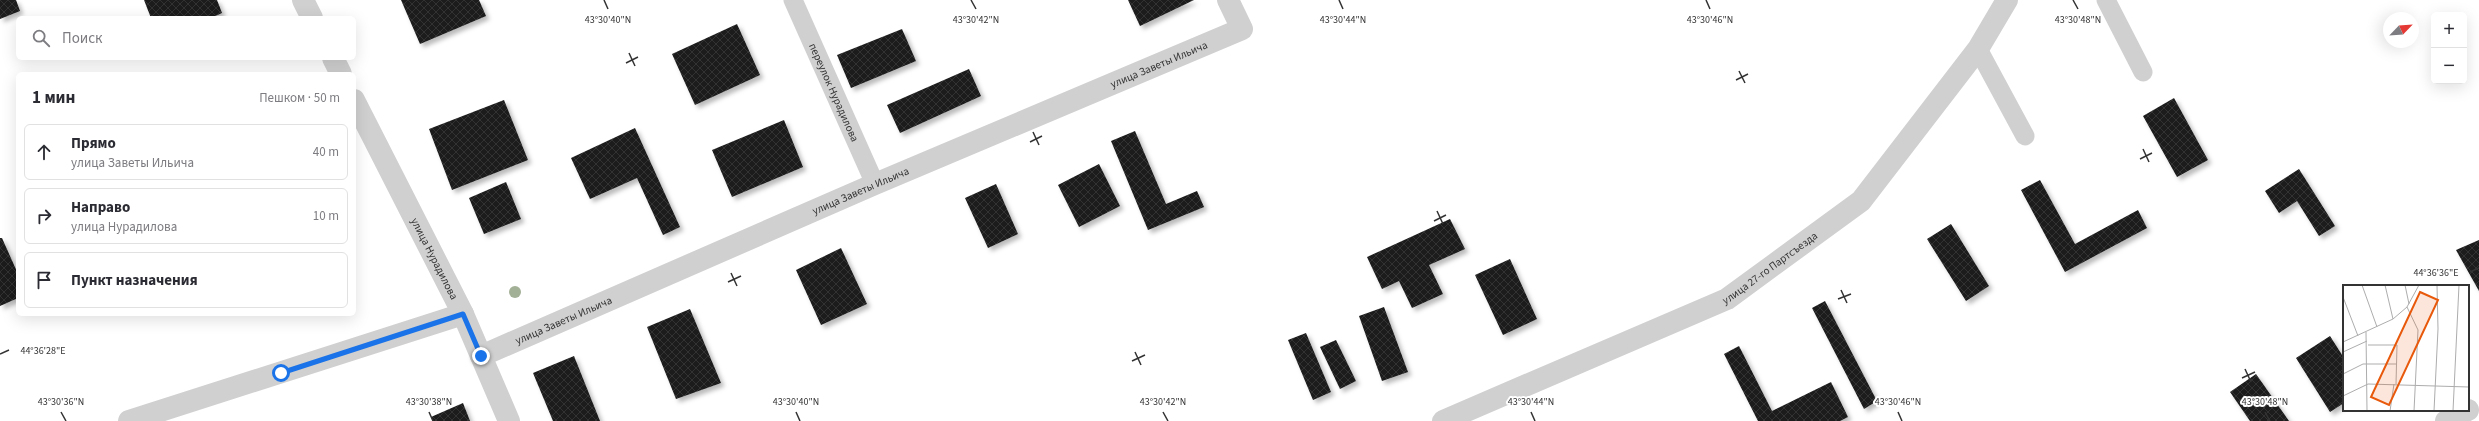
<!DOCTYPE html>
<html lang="ru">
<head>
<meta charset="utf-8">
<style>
  :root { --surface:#fff; --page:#f2f2f3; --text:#2b2b33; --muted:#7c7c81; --line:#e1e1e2 }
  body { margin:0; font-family:"Source Sans 3",sans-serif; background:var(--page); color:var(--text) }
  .controls { position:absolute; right:12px; top:12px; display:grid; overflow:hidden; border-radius:6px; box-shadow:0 4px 16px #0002 }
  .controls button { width:36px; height:36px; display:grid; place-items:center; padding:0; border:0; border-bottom:1px solid var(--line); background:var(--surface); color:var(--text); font:20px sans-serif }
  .compass { position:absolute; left:2383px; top:12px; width:36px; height:36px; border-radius:50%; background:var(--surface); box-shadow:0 4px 16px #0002; rotate:65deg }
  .stop { position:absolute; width:12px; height:12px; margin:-9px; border:3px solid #1a73e8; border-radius:50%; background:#fff }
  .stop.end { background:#1a73e8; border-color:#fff; box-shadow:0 1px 4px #0008 }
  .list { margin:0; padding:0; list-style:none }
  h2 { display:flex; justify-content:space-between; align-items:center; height:52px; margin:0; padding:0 16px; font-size:17px }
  h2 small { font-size:13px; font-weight:400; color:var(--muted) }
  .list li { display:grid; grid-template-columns:26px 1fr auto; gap:12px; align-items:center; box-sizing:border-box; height:56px; margin:0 8px 8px; padding:0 8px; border:1px solid var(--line); border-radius:6px }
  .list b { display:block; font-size:15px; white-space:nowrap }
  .list p { margin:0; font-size:13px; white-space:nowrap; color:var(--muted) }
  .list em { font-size:13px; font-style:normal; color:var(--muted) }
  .icon { flex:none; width:22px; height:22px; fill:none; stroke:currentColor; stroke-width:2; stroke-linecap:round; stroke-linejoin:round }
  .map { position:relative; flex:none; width:2479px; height:421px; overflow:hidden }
  .search { position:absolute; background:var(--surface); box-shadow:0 4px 16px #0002; left:16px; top:16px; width:340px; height:44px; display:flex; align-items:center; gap:10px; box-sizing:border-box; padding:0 14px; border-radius:6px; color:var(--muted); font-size:15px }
  .panel { position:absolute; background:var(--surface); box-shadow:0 4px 16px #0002; left:16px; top:72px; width:340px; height:244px; border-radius:6px }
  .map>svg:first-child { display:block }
  .building { fill:url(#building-cross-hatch); filter:url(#shadow) }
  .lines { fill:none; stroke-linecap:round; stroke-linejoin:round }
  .service { stroke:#d0d0d0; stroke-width:19 }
  .minor { stroke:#d0d0d0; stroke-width:22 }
  .tertiary { stroke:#d0d0d0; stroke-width:22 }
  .tree { fill:#a2b095 }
  .route { stroke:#1a73e8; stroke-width:5 }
  .ticks { fill:none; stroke:#333; stroke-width:1.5 }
  .labels { text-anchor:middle; stroke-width:4; stroke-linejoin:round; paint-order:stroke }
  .street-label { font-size:11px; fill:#333; stroke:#fff }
  .inset-road { fill:none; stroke:#adadad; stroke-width:1 }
  .view { fill:#e8590c; fill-opacity:0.15; stroke:#e8590c; stroke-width:2 }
  .inset-edge { fill:none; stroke:#333; stroke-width:2 }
  .ticks-label { font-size:10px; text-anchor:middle; fill:#333; stroke:#fff; stroke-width:4; stroke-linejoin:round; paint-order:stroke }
</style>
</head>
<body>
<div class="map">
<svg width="2479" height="421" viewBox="0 0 2479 421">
  <defs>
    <pattern id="building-cross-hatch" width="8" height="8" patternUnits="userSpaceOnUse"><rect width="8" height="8" fill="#1a1a1a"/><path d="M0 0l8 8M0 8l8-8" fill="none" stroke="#333"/></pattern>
    <filter id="shadow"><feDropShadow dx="3.5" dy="3.5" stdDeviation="2" flood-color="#0004"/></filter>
  </defs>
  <rect width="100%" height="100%" fill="#fff"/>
  <path class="building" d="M0,0H16L20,11L0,19Z
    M144,0H217L222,13L211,18H151Z
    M401,0H479L486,16L420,44Z
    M1128,0H1194L1140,26Z
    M737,24L760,75L695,105L672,54Z
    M902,29L916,61L851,88L837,55Z
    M969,69L981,96L900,133L887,105Z
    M2174,98L2208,160L2177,177L2143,116Z
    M504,100L528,160L452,190L429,129Z
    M784,120L803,167L732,197L712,150Z
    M635,128L680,227L663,235L637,178L590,199L571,158Z
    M1135,131L1166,204L1197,191L1204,207L1148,230L1111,141Z
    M1099,164L1120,206L1079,227L1058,185Z
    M2299,169L2335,226L2319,236L2297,201L2279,213L2265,191Z
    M2040,180L2075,244L2138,210L2147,228L2065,272L2021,190Z
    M506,182L521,219L484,234L469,198Z
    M996,184L1018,234L988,248L965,198Z
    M1450,219L1465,249L1429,265L1443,294L1412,308L1399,281L1382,289L1367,257Z
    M1951,224L1989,286L1966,301L1927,239Z
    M0,238H2L18,274V298L0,306Z
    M2479,240V291L2456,250Z
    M841,248L867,304L821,325L796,270Z
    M1510,259L1537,319L1503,335L1475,275Z
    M1825,301L1877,401L1864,409L1812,308Z
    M1384,307L1408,372L1382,381L1359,316Z
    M690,309L721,383L676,399L647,327Z
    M1306,333L1331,392L1313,400L1288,340Z
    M2330,336L2344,358V403L2330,412L2296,358Z
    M1336,340L1356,381L1340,389L1320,347Z
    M1739,346L1772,411L1831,382L1848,417L1840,421H1758L1724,354Z
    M574,356L600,421H553L533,373Z
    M2256,374L2289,421H2250L2230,392Z
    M463,403L470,421H433L431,417Z"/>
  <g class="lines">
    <g class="service">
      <path id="s1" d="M793,0L875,184"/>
      <path d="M2106,0L2143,72"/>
      <path d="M1978,49L2025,136"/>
    </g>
    <g class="minor">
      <path id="s2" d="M481,356L875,184L1242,29L1228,0"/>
      <path d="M129,421L463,314"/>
      <path id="s3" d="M1443,421L1727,299L1861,201L1978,49L2007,0"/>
      <path d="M2446,421L2468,410"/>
    </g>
    <g class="tertiary">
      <path d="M303,0L312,18"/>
      <path d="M333,58L341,74"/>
      <path id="s4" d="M354,100L463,314L509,421"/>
    </g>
  </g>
  <circle class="tree" cx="515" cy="292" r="6"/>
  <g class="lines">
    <path class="route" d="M281,373L463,314L481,356"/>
  </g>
  <path class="ticks" d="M604,0L608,9M971,0L976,9M1339,0L1343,9M1706,0L1710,9M2073,0L2078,9M629,53L635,66M626,63L638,57M1739,71L1745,83M1736,80L1748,74M1033,132L1039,145M1030,142L1042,136M2143,149L2149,162M2140,159L2152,153M1437,211L1443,224M1434,221L1446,215M2470,272L2479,268M731,273L737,286M728,282L741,276M1841,290L1847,303M1838,299L1851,294M1135,352L1141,365M0,354L9,350M1132,361L1145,355M2245,369L2251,382M2242,378L2255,372M61,412L66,421M429,412L433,421M796,412L800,421M1163,412L1168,421M1531,412L1535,421M1898,412L1902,421M2265,412L2270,421"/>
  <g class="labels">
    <g class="street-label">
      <text dy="4" stroke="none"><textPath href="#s2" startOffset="738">улица Заветы Ильича</textPath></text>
      <text dy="4" stroke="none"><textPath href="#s1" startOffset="101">переулок Нурадилова</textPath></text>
      <text dy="4" stroke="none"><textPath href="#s2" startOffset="414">улица Заветы Ильича</textPath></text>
      <text dy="4" stroke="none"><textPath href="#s4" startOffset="178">улица Нурадилова</textPath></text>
      <text dy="4" stroke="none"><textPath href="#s3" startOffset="362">улица 27-го Партсъезда</textPath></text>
      <text dy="4" stroke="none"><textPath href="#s2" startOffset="90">улица Заветы Ильича</textPath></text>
    </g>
  </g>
  <g transform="translate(2343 285)">
    <rect width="126" height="126" fill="#fff"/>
    <path class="inset-road" d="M19,0L34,42M42,0L50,34M62,0L66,19M0,12L15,51M64,22L75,45L71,126M23,47L24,126M0,57L50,34L64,22L76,0M25,60H54L53,99M0,67L24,56M0,89L20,79H53M0,111L25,99L126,102M47,126L51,99M91,126L95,44L94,0M110,126L116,0"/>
    <path class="view" d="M77,7L95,15L46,120L28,112Z"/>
    <rect width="126" height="126" class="inset-edge"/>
  </g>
  <g class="ticks-label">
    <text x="608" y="23">43°30'40"N</text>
    <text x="976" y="23">43°30'42"N</text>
    <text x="1343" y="23">43°30'44"N</text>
    <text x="1710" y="23">43°30'46"N</text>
    <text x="2078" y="23">43°30'48"N</text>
    <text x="2436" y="276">44°36'36"E</text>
    <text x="43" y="354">44°36'28"E</text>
    <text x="61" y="405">43°30'36"N</text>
    <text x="429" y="405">43°30'38"N</text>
    <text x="796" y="405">43°30'40"N</text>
    <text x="1163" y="405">43°30'42"N</text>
    <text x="1531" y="405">43°30'44"N</text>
    <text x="1898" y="405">43°30'46"N</text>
    <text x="2265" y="405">43°30'48"N</text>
  </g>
</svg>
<div class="controls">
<button>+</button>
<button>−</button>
</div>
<svg class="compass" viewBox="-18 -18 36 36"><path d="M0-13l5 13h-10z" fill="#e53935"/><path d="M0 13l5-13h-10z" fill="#7c7c81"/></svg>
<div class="stop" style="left:281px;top:373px"></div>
<div class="stop end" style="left:481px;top:356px"></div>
<div class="search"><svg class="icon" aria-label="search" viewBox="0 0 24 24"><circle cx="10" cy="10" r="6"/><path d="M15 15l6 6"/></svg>Поиск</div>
<section class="panel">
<h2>1 мин<small>Пешком · 50 m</small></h2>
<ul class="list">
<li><svg class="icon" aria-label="ahead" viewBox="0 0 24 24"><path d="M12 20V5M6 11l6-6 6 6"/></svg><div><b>Прямо</b><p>улица Заветы Ильича</p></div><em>40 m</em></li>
<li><svg class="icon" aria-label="right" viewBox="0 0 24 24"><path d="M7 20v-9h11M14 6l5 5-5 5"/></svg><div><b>Направо</b><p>улица Нурадилова</p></div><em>10 m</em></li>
<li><svg class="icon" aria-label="arrive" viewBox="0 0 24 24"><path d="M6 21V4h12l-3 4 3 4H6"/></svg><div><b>Пункт назначения</b></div></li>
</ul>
</section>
</div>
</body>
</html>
